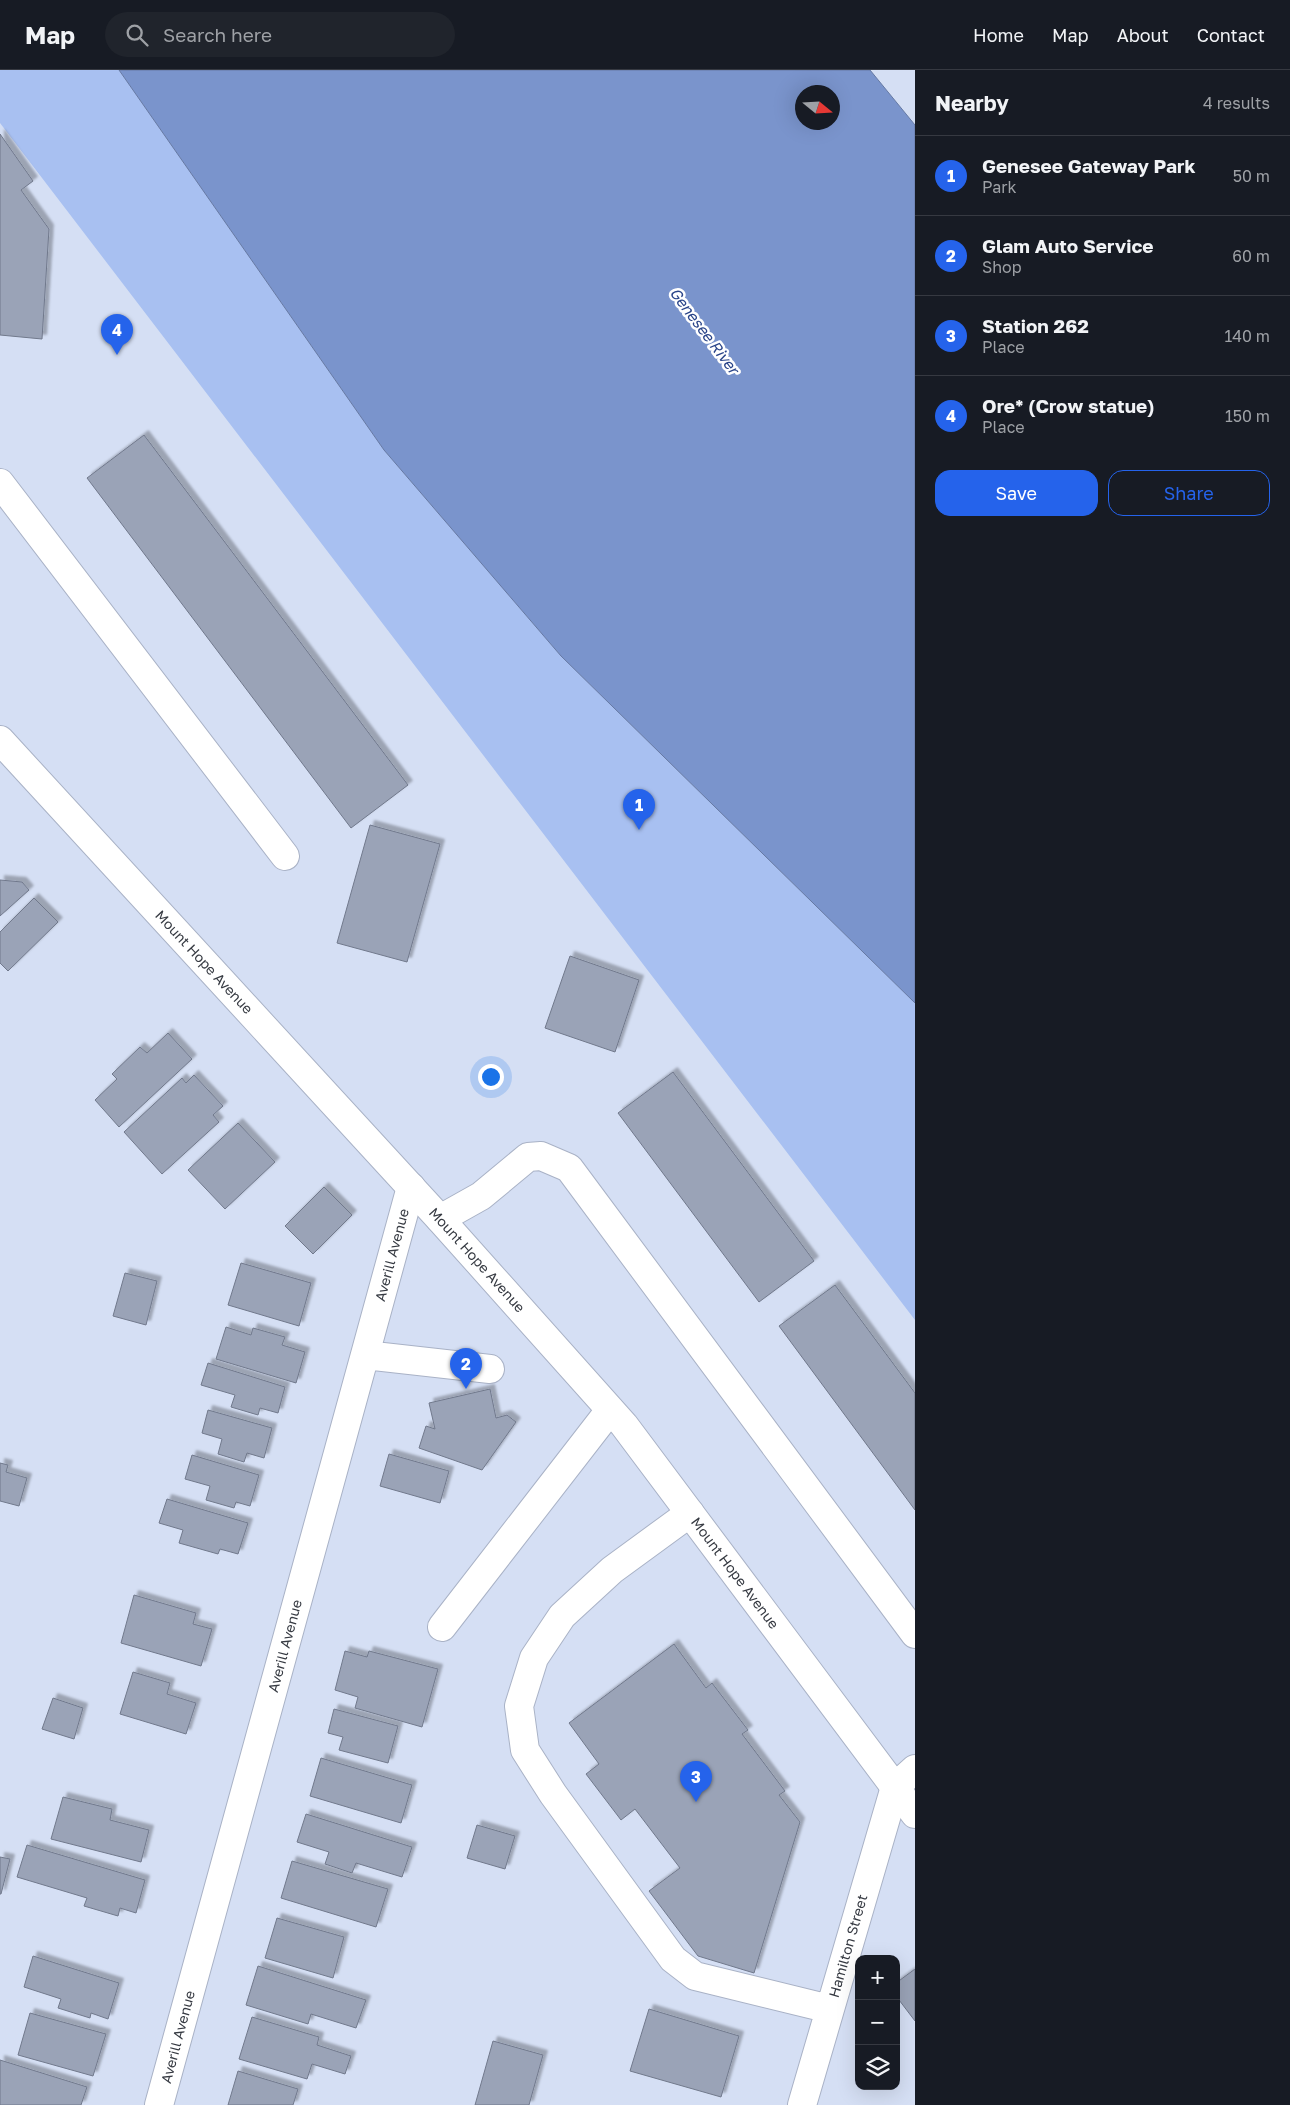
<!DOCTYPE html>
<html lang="en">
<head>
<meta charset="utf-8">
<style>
  :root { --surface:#171b24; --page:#20242c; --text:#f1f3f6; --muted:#9ea1a6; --line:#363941; --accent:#2563eb }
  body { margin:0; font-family:"Golos Text",sans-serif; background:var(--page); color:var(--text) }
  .controls { position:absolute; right:15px; bottom:15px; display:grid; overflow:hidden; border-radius:10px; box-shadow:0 5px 20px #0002 }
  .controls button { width:45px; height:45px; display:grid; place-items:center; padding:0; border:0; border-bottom:1px solid var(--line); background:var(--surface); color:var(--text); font:25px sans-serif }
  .compass { position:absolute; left:795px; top:15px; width:45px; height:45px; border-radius:50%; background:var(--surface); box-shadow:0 5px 20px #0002; rotate:108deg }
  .you { position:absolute; left:490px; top:1006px; width:18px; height:18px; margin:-12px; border:4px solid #fff; border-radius:50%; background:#1a73e8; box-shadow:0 0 0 8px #1a73e833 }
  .badge { display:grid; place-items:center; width:32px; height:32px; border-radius:50%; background:var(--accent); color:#fff; font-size:16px; font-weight:700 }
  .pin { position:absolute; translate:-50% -41px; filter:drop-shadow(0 1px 2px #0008) }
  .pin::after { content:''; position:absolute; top:26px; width:18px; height:15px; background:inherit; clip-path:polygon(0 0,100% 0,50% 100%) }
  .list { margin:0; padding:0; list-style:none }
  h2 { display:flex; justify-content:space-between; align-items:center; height:65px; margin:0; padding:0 20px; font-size:21px }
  h2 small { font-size:16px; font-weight:400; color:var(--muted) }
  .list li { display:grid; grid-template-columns:32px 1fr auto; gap:15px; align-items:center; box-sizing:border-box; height:80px; padding:0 20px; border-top:1px solid var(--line) }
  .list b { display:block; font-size:19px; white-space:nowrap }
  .list p { margin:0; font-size:16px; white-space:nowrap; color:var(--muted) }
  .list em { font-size:16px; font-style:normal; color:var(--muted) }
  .actions { display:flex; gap:10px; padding:15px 20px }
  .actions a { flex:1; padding:11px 0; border:1px solid var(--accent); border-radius:15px; text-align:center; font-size:18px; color:var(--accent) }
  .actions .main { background:var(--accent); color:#fff }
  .icon { flex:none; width:28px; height:28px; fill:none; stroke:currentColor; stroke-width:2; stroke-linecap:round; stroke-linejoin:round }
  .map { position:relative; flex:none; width:915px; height:2035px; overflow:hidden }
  header { display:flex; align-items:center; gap:30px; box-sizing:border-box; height:70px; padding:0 25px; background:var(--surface); border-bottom:1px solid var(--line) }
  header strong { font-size:24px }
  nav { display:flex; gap:28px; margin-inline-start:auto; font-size:18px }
  .search { width:350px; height:45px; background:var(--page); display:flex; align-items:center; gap:12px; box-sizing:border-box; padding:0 18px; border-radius:28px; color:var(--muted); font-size:19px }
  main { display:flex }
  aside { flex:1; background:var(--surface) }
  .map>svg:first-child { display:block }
  .green { fill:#a8c0f1 }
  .water { fill:#7a94cc; stroke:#6679a3; fill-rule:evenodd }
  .building { fill:#9aa3b7; stroke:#71798c; filter:url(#shadow) }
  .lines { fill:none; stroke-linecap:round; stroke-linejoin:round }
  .minor-casing { stroke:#a9b2c6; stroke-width:30 }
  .major-casing { stroke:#a9b2c6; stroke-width:30 }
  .minor { stroke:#fff; stroke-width:28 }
  .major { stroke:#fff; stroke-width:28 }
  .labels { text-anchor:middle; stroke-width:5; stroke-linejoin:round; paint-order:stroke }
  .street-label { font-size:14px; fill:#373b43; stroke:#fff }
  .water-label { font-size:15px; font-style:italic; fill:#294489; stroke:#fff }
</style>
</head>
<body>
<header>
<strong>Map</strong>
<div class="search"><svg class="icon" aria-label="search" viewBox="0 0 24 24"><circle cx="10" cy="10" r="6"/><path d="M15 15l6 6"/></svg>Search here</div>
<nav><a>Home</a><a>Map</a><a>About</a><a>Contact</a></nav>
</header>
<main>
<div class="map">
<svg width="915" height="2035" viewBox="0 0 915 2035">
  <defs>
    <filter id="shadow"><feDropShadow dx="4.5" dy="-4.5" stdDeviation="1" flood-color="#0004"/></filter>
  </defs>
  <rect width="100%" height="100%" fill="#d5dff4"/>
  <path class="green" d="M0,0H119L384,380L561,586L915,933V1250L0,53Z"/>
  <path class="water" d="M119,0H870L915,55V933L561,586L384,380ZM802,22H832V52H802Z"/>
  <path class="building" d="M0,64L33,111L21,120L49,159L42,269L0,265Z
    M144,365L408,715L351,758L87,408Z
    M370,755L440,774L407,892L337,873Z
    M0,810L22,812L29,820L0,846Z
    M34,828L58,852L8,901L0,893V862Z
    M570,886L639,910L615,982L545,958Z
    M168,963L192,989L119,1057L95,1030L117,1009L112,1004L140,977L147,983Z
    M673,1002L814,1191L759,1232L618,1043Z
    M194,1005L223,1036L213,1045L219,1052L162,1104L124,1062L182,1008L186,1013Z
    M238,1053L275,1092L225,1139L188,1100Z
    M324,1117L352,1145L313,1184L285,1156Z
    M241,1193L311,1213L299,1256L228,1235Z
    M125,1203L157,1211L146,1255L113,1246Z
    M835,1215L915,1323V1440L779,1256Z
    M226,1257L251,1265L253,1258L285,1267L282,1275L305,1282L296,1313L216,1289Z
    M208,1293L285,1317L278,1343L260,1338L258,1345L231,1337L235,1325L201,1315Z
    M490,1319L496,1348L507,1345L516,1352L482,1400L419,1378L426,1356L435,1359L429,1333Z
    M208,1340L272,1358L264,1388L247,1383L244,1392L218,1384L222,1369L202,1363Z
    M389,1384L449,1401L440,1433L380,1416Z
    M192,1385L259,1405L250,1436L236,1432L234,1438L206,1430L210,1416L185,1409Z
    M0,1393L8,1395L6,1402L27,1408L19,1436L0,1431Z
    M167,1429L248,1453L238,1484L220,1479L218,1484L179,1473L183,1460L159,1453Z
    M134,1525L196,1543L193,1554L212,1559L201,1596L121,1573Z
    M674,1574L706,1618L712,1613L748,1660L742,1664L785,1721L779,1725L800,1752L754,1903L698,1886L649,1821L680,1798L635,1739L621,1750L586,1704L599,1694L569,1653Z
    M345,1581L367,1587L369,1581L438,1599L422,1657L355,1638L358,1627L335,1620Z
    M133,1602L170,1613L167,1624L196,1633L186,1664L120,1644Z
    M53,1628L83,1638L74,1669L42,1659Z
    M334,1639L398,1656L388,1693L339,1680L343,1667L328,1663Z
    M321,1688L412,1715L401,1753L310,1726Z
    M63,1727L112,1739L110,1750L149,1760L141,1792L51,1769Z
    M306,1744L412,1777L402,1807L356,1793L352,1803L325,1794L329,1782L297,1772Z
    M477,1755L515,1766L505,1799L467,1788Z
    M27,1775L145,1810L136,1843L120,1838L118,1846L84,1836L87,1828L17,1807Z
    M0,1787L10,1789L1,1824H0Z
    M292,1791L388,1819L376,1857L281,1828Z
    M277,1848L344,1867L333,1908L265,1888Z
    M33,1886L119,1913L108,1949L91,1943L90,1948L58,1938L61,1929L24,1917Z
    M258,1896L366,1930L356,1958L311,1944L308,1954L246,1935Z
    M915,1899V1951L896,1926V1913Z
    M649,1939L739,1966L721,2027L630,2001Z
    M30,1943L106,1964L93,2006L18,1985Z
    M252,1947L319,1967L317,1975L351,1986L345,2004L312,1994L307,2009L239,1989Z
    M493,1971L543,1985L529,2035H475Z
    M0,1990L87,2017L81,2035H0Z
    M238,2001L298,2019L293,2035H228Z"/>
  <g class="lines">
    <defs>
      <path id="minor" d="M0,413L285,786
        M440,1149L481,1126L528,1087L541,1086L569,1098L915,1564
        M365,1285L490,1299
        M690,1443L612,1500L562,1546L534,1588L519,1636L525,1680L553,1724L673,1889L695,1906L830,1939
        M442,1557L610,1340
        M159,2035L411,1117
        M802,2035L895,1717L915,1699"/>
      <path id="major" d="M0,670L440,1149L624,1355L915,1744"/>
    </defs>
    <use href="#minor" class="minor-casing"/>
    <use href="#major" class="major-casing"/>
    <use href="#minor" class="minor"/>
    <use href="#major" class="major"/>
  </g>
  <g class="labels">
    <g class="street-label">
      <text transform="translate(204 892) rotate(47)" y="5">Mount Hope Avenue</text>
      <text transform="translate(392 1185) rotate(-75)" y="5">Averill Avenue</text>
      <text transform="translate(477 1190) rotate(48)" y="5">Mount Hope Avenue</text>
      <text transform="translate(735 1503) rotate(53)" y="5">Mount Hope Avenue</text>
      <text transform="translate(285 1576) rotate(-75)" y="5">Averill Avenue</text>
      <text transform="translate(848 1876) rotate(-74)" y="5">Hamilton Street</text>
      <text transform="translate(178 1967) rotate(-75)" y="5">Averill Avenue</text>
    </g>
    <g class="water-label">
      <text transform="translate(704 261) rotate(53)" y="5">Genesee River</text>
    </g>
  </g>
</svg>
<div class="controls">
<button>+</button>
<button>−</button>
<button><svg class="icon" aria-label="layers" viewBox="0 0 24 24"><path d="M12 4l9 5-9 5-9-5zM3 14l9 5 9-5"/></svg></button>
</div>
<svg class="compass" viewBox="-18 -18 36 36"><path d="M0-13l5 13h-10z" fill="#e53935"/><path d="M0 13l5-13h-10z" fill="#9ea1a6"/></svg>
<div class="you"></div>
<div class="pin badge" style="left:639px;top:760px">1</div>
<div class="pin badge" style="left:466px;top:1319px">2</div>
<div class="pin badge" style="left:696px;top:1732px">3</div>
<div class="pin badge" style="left:117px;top:285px">4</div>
</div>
<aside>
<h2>Nearby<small>4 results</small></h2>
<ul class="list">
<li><span class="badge">1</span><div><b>Genesee Gateway Park</b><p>Park</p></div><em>50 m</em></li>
<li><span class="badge">2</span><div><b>Glam Auto Service</b><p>Shop</p></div><em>60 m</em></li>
<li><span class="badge">3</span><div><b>Station 262</b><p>Place</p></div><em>140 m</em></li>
<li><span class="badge">4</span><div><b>Ore* (Crow statue)</b><p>Place</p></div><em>150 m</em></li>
</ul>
<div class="actions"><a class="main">Save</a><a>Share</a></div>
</aside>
</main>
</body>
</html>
